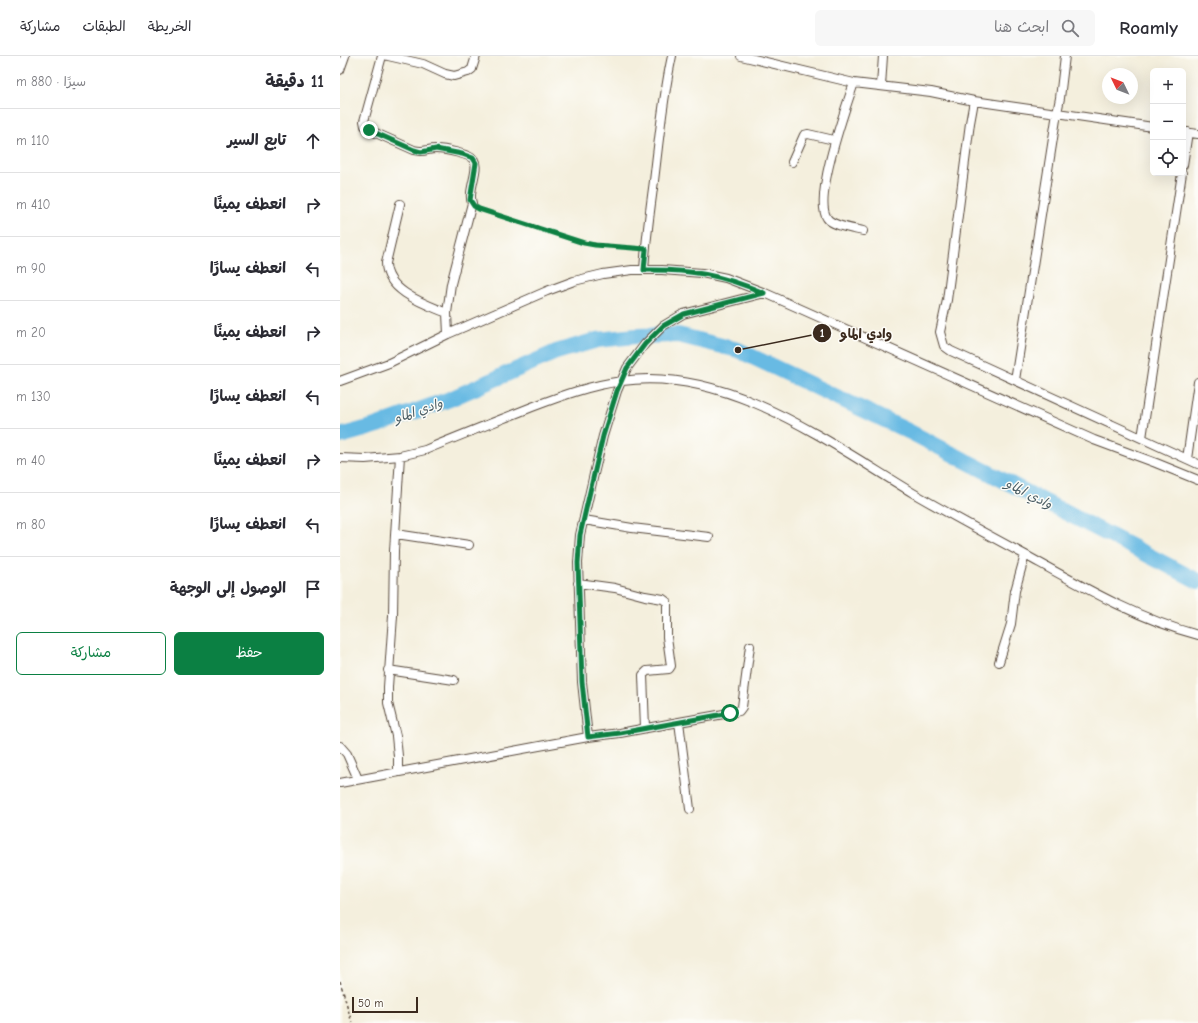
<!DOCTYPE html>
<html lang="ar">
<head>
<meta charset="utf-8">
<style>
  :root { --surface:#fff; --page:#f7f7f7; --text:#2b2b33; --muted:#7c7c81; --line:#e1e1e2; --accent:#0b8043 }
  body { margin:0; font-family:"Comic Neue","Playpen Sans Arabic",sans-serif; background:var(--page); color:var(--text); direction:rtl }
  .controls { position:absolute; right:12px; top:12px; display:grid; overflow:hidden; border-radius:6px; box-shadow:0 4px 16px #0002 }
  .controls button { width:36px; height:36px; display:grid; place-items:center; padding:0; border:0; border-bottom:1px solid var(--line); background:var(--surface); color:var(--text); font:20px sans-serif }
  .compass { position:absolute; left:762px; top:12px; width:36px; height:36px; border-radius:50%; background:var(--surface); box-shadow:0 4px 16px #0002; rotate:313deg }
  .scale { position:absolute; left:12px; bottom:10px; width:66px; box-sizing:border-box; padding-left:4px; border:2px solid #3b2a1e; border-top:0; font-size:11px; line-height:14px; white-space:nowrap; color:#3b2a1e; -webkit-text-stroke:3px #fdfcf7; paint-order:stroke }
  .stop { position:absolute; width:12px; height:12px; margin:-9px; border:3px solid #0b8043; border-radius:50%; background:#fff }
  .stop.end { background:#0b8043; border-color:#fff; box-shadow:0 1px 4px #0008 }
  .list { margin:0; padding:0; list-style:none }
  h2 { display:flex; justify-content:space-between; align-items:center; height:52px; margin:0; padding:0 16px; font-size:17px }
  h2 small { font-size:13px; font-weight:400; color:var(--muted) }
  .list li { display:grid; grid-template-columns:26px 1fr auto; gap:12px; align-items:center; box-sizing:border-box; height:64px; padding:0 16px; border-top:1px solid var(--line) }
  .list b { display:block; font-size:15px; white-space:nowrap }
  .list em { font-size:13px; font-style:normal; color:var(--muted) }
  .actions { display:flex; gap:8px; padding:12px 16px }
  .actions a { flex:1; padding:9px 0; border:1px solid var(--accent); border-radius:6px; text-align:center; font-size:14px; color:var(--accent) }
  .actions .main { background:var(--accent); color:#fff }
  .icon { flex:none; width:22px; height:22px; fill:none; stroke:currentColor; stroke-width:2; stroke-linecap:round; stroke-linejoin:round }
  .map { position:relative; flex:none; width:858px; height:967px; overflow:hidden; direction:ltr }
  header { display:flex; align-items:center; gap:24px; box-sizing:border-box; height:56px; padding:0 20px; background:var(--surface); border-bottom:1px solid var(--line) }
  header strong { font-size:19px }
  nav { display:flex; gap:22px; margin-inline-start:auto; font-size:14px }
  .search { width:280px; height:36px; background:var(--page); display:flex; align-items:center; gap:10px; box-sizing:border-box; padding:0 14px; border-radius:6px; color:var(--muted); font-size:15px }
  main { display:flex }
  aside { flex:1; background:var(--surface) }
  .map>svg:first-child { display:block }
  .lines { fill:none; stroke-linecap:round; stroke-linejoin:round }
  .river { stroke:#67bae3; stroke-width:16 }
  .minor-casing { stroke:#57483b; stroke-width:10 }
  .path { stroke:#57483b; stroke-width:1.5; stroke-dasharray:3 3; stroke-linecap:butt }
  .minor { stroke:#fff; stroke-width:8 }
  .route { stroke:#0b8043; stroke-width:5 }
  .labels { text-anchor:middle; stroke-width:3; stroke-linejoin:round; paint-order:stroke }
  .water-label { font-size:13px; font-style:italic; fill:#4a5c63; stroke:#fdfcf7 }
  .leader { fill:none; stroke:#3b2a1e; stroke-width:1.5 }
  .callout-dot { fill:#3b2a1e; stroke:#fdfcf7; stroke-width:1.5 }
  .mark-label { font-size:12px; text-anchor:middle; font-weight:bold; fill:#fff }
  .callout-label { font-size:13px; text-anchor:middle; font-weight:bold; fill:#3b2a1e; stroke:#fdfcf7; stroke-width:3; stroke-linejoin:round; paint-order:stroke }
</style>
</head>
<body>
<header>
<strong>Roamly</strong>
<div class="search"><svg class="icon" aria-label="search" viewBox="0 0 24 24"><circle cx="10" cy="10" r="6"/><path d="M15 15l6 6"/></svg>ابحث هنا</div>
<nav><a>الخريطة</a><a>الطبقات</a><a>مشاركة</a></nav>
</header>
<main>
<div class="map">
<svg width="858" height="967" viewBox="0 0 858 967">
  <rect width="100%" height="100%" fill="#fdfcf7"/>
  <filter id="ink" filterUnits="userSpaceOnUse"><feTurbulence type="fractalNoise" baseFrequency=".025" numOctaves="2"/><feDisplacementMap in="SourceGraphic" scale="8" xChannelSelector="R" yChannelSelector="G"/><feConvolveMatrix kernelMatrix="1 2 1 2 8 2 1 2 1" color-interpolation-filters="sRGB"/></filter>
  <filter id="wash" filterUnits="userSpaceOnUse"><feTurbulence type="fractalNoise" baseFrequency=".012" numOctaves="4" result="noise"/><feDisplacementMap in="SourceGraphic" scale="16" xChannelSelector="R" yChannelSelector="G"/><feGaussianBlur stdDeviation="0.9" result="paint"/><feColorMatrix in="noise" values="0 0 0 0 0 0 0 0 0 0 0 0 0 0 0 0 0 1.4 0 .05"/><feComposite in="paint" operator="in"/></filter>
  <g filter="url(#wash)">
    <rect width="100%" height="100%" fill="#f4efdd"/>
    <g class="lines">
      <path class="river" d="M0,380L32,371L110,343L216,296L257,284L296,280L338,279L398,294L570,376L858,525"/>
    </g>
  </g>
  <g filter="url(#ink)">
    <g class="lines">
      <defs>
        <path id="minor" d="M42,0L24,65L25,70L29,74L74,94C85,97 86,93 96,93C103,93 130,98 134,104C140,113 127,135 132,147L111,228L107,257L108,278
          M48,0L83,8L105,18L114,20L128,16L132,13L136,0
          M401,0L514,27L591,36L634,45
          M725,0L720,42L717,57L634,45L630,67L607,244L600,276L604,290L611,295L858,408
          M0,14L5,0
          M514,27C506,51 473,142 487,162C492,170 515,173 523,175
          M541,30L543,0
          M843,76L858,78
          M452,106L464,79L468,78L494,84
          M843,109L848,76
          M60,148L46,207C46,235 85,248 107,257
          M304,214C306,184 310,154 314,125C319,83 323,41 332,0
          M675,324L717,57L813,71
          M0,325L49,307L108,278L207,235L234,225L263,218L292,214H322L362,217L386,222L425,237L754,384L816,407L858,424
          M802,382L842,117
          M0,402L25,403L60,400L85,394C121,379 157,365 192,351C221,340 251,329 282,325C387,310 488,386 573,437C611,459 650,480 689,501C743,531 798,563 858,579
          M847,403L858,326
          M244,464L292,472L369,481
          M56,478L129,489
          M238,527L275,532L305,540L323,543L327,546V581L331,610L329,613L307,615L303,619L305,672
          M659,606L671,568L675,535L685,499
          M48,614L114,624
          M339,666L395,656L399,655L402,651L410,590
          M0,690L7,698L18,723
          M58,716V700L56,680L48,647V631L53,560L54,495L60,400
          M0,727L248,681
          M350,753L339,666L280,677L248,681L242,626L238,507L240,479L254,418L263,380L277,335L287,312L305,288L323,270L343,258L425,237"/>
      </defs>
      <use href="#minor" class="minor-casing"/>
      <path class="path" d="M139,153L244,187L298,192
        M0,925L12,967"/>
      <use href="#minor" class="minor"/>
    </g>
  </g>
  <g class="lines" filter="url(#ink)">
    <path class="route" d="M29,74L74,94L81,96L96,93L122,98L133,102L136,107L130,144L134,150L139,153L244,187L255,189L306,193L304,214C350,213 382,219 424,237L344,258L323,270L305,288L287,312L277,335L263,380L254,418L240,479L238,507L242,626L248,681L280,677L390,657"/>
  </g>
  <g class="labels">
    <g class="water-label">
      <text transform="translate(78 354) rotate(-19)" y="5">وادي الماو</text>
      <text transform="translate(689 437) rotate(27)" y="5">وادي الماو</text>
    </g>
  </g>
  <path class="leader" d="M398 294L482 277"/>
  <g class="callout-dot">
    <circle cx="398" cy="294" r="4"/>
    <circle cx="482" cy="277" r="10"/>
  </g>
  <g class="mark-label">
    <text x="482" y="281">1</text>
  </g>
  <g class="callout-label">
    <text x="526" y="282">وادي الماو</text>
  </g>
</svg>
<div class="controls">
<button>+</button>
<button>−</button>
<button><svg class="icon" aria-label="locate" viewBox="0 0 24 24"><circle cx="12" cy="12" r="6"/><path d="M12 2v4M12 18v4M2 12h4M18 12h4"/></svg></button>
</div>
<svg class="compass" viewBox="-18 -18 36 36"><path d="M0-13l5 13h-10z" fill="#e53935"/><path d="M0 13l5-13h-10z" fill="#7c7c81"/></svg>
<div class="scale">50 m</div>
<div class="stop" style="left:390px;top:657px"></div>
<div class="stop end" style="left:29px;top:74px"></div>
</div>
<aside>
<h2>11 دقيقة<small>سيرًا · 880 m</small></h2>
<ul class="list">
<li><svg class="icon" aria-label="ahead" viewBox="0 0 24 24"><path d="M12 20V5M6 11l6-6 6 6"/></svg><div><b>تابع السير</b></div><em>110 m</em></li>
<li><svg class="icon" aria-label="right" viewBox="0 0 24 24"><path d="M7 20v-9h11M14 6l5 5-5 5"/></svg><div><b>انعطف يمينًا</b></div><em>410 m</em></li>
<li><svg class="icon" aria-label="left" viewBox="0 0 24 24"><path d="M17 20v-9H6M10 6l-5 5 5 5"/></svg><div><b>انعطف يسارًا</b></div><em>90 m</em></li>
<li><svg class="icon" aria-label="right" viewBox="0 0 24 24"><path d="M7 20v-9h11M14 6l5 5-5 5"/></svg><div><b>انعطف يمينًا</b></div><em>20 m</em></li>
<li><svg class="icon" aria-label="left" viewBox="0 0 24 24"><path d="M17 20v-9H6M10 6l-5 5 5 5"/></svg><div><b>انعطف يسارًا</b></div><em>130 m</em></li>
<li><svg class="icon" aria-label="right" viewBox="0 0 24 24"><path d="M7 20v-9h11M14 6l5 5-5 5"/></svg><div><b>انعطف يمينًا</b></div><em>40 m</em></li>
<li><svg class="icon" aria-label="left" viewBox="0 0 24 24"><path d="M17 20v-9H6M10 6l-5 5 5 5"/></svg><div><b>انعطف يسارًا</b></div><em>80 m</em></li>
<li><svg class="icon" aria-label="arrive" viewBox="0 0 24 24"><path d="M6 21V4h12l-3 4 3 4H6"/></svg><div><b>الوصول إلى الوجهة</b></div></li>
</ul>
<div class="actions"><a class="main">حفظ</a><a>مشاركة</a></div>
</aside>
</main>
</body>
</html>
